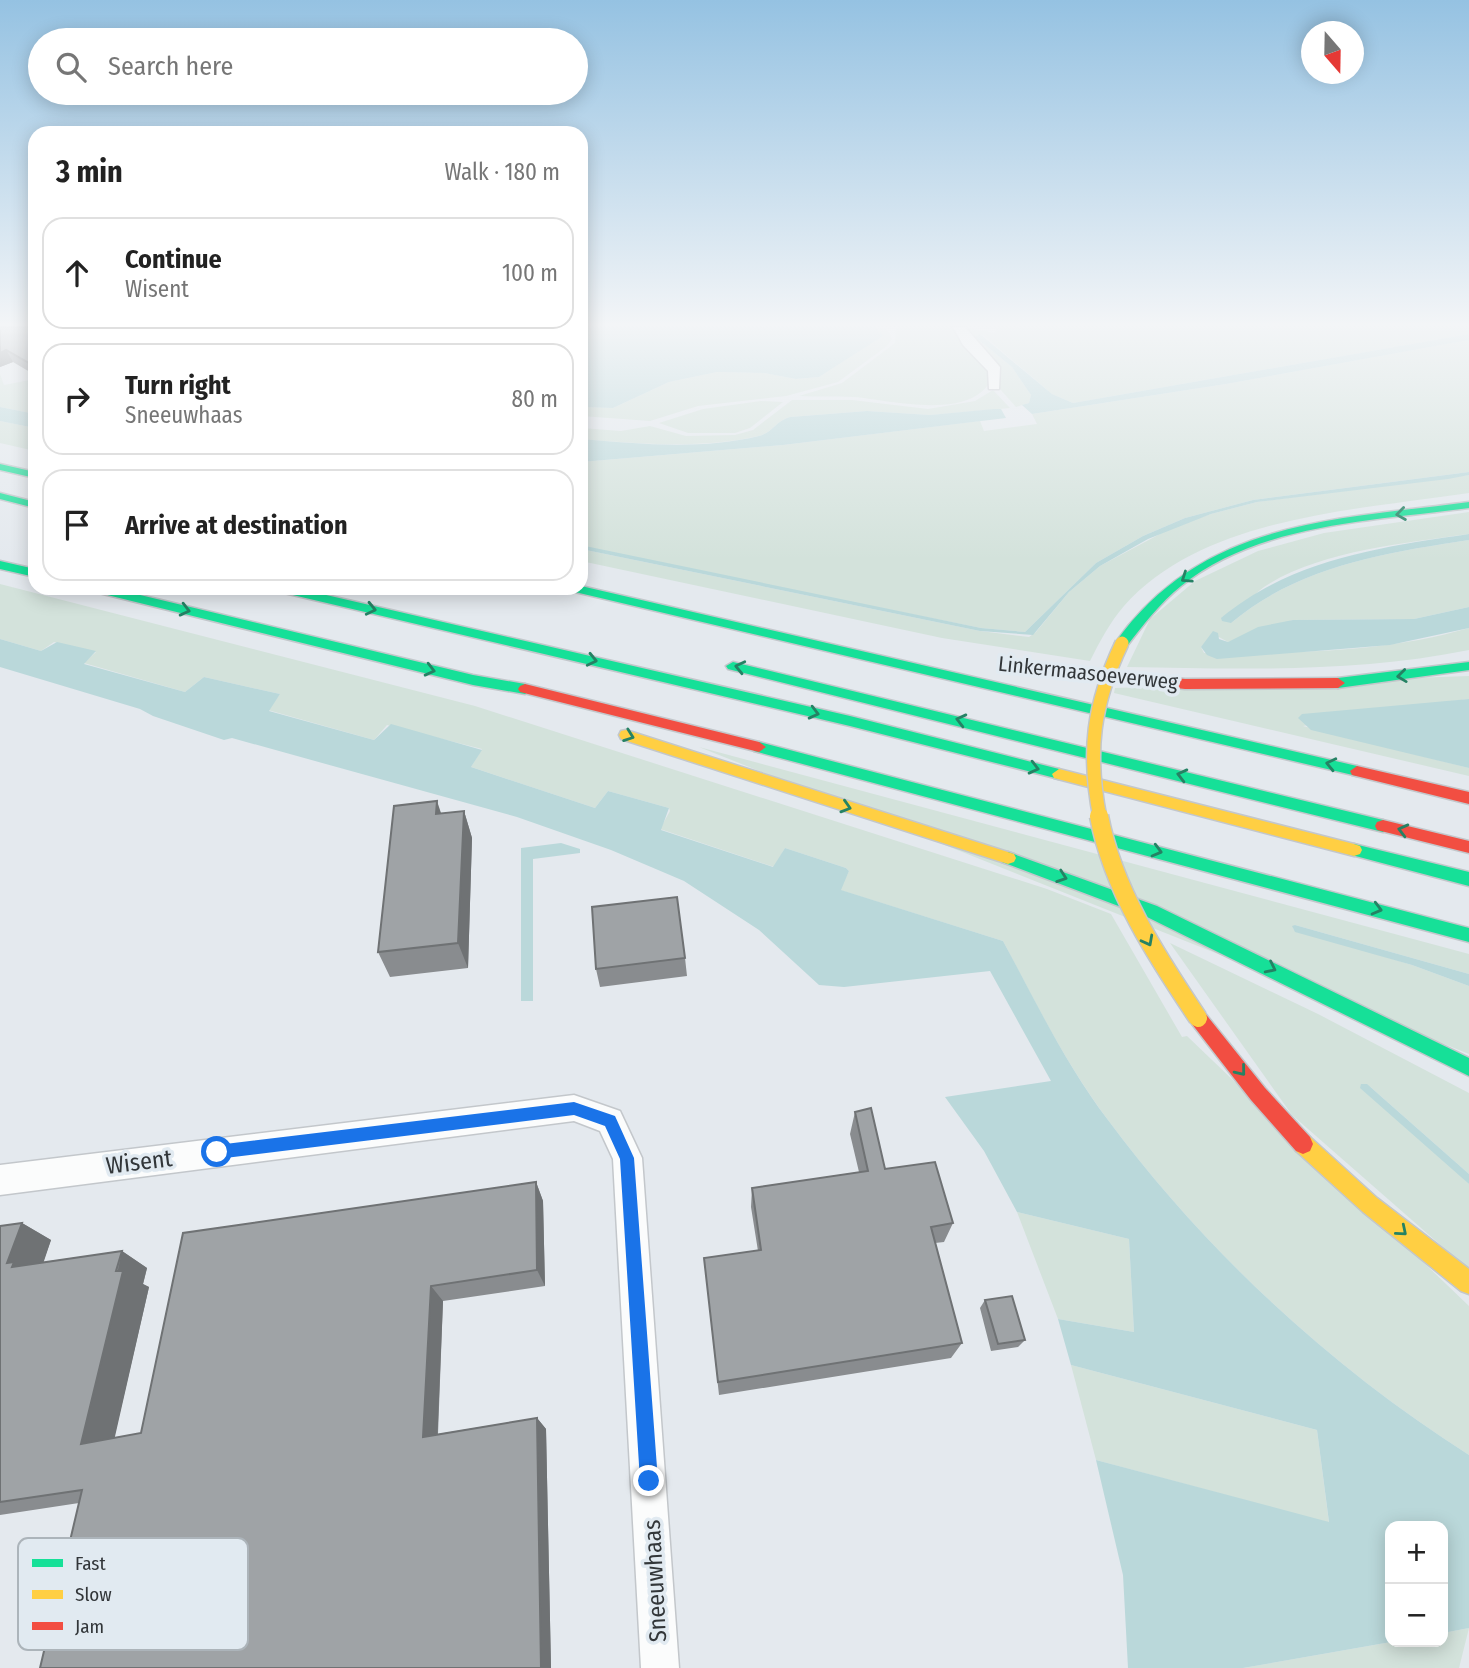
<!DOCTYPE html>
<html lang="en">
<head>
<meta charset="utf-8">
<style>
  :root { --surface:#fff; --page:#f2f2f2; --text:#222; --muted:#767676; --line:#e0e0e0 }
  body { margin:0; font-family:"Fira Sans Condensed",sans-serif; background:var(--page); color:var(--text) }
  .controls { position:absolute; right:21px; bottom:21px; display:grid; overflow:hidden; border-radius:14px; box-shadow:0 4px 18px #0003 }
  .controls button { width:63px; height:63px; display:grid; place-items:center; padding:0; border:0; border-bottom:2px solid var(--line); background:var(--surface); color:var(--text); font:35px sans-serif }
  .compass { position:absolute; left:1301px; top:21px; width:63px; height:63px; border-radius:50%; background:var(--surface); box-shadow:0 4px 18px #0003; rotate:160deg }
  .stop { position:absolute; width:21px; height:21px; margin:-16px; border:5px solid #1a73e8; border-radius:50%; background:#fff }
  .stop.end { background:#1a73e8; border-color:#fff; box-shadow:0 2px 7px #0008 }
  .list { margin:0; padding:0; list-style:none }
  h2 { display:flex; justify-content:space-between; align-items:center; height:91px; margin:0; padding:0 28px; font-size:30px }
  h2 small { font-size:23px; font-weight:400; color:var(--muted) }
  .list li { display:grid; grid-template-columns:46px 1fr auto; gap:21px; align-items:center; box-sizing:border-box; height:112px; margin:0 14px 14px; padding:0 14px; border:2px solid var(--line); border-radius:21px }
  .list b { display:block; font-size:26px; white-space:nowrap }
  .list p { margin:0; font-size:23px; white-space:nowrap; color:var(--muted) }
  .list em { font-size:23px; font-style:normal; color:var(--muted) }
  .icon { flex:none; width:38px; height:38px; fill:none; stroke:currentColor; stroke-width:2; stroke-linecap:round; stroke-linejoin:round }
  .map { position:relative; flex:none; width:1469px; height:1668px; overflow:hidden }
  .search { position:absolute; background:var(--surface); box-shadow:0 4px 18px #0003; left:28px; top:28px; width:560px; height:77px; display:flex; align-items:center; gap:18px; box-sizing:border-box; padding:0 24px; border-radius:38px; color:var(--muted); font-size:26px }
  .panel { position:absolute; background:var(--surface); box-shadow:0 4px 18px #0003; left:28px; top:126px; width:560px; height:469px; border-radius:21px }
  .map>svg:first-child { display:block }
  .green { fill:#d3e2db }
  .water { fill:#bad8da }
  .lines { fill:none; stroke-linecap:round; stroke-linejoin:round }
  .street-casing { stroke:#c3c7cb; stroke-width:3 }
  .fast-casing { stroke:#c3c7cb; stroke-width:3 }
  .slow-casing { stroke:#c3c7cb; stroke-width:3 }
  .jam-casing { stroke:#c3c7cb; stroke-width:3 }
  .street { fill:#fbfcfc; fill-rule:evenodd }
  .fast { fill:#16e098; fill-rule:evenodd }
  .slow { fill:#ffcf43; fill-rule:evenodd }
  .jam { fill:#f24e42; fill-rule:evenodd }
  .slow-bridge-far1-casing { stroke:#c3c7cb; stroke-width:16; stroke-linecap:butt }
  .slow-bridge-casing { stroke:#c3c7cb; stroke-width:21; stroke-linecap:butt }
  .slow-bridge-far1 { stroke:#ffcf43; stroke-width:13 }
  .slow-bridge { stroke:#ffcf43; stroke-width:18 }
  .wall { fill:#898c8f }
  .shaded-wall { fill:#6f7274 }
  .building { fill:#9fa3a6; stroke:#6f7274; stroke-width:2 }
  .oneway { stroke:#258264 }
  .route { fill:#1a73e8 }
  .labels { text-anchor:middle; stroke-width:7; stroke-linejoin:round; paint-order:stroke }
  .street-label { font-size:21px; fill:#323639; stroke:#e1eaf1 }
  .near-street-label { font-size:24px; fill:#323639; stroke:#e1eaf1 }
  .key { fill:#e1eaf1; stroke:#acb4ba; stroke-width:2 }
  .key-label { font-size:19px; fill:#323639 }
</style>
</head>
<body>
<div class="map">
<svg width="1469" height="1668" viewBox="0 0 1469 1668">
  <rect width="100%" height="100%" fill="#e4e9ee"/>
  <path class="green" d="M875,327C885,327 889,329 892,339L887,346L838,382L786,396L698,406L650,421L581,416V407L613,408L669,382L717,372L764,373L796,379L819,377L882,336Z
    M896,327H957C962,346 983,359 992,378C972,422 890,400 854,397C835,396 817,397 799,396L842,383L895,343Z
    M963,327L995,333L996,329L984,327H1469V334L1073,403L1052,394L983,335L975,337L1012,367L1031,395L1029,403L1016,407L1000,389Z
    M1469,340V472L1253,500L1185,518L1143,536L1096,563L1025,632L981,628L581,548V462L783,445L980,421L984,431L1037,424L1032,414L1226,384Z
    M0,374L4,385L35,379V414L0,407Z
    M993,390L1010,408L930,415L867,411L790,417C777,420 772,433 759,436C702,449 639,444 581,439V428L621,431L650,426L686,436L735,435L753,430L792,400H852L928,409L975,401Z
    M761,401L783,402L750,428L735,433H688L659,423L703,409Z
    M0,421L35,428V451L0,443Z
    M1469,475V493C1358,510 1204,516 1124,606C1110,622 1099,643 1090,661L942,638L581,561V549L980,631L1029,637L1036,632L1069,592L1100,566L1173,527L1211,514L1257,502Z
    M1469,512V534C1406,543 1318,551 1264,587C1252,595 1241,612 1231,623C1299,566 1384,553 1469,540V607L1414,619L1293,620L1228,642L1217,636L1201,647L1204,653C1293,653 1383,653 1469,628V650C1356,673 1241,669 1127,667L1150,619L1195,581L1258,551L1324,533Z
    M0,584L475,706L1047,889L1111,914L1182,1037L1187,1036L1469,1306V1455C1331,1367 1206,1252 1108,1120C1066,1064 1035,1002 1003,941L840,890L849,871L846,868L785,848L774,867L660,829L670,811L669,808L608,791L595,808L471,767L482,749L387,725L374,740L268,710L280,694L204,677L185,692L84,663L96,652L54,642L41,651L0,639Z
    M1469,676V699L1414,706L1303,726L1469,768V776L1114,693L1115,688Z
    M699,747L1469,954V974L1295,925L1293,929L1412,965L1469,986V1054Z
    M1170,943L1318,1014L1469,1093V1174L1367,1084L1469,1184V1270L1292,1115Z
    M1017,1212L1129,1239L1134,1332L1058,1319Z
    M1071,1365L1317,1430L1329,1523L1096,1460Z
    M1469,1628L1459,1668H1243L1391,1642H1443V1633Z"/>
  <path class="water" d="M581,327H875L883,336L819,377L796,379L764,373L717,372L669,382L613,408L581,407Z
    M980,334L1052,394L1073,403L1469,334V340L1226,384L1032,414L1022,405L1029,403L1031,395L1012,367L975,337Z
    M0,407L35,414V428L0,421Z
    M994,409H1001L1006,418L783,445L581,462V439C639,444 702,450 759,436C772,433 777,420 790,417L867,411L930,415Z
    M1469,472V475L1448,479L1257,502L1211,514L1148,539L1100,566L1069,592L1033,635L980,631L581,549L585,546L981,628L1025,632L1096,563L1143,536L1185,518L1253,500Z
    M1469,534V540C1384,553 1299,566 1231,623L1222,621L1221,618C1292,559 1381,547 1469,534Z
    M1469,607V628L1390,645L1217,659L1207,655L1201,647L1213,631L1218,633L1219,639L1228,642L1258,627L1293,620L1414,619Z
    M0,639L41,651L57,642L96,651L84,664L185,692L204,677L280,694L269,711L374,740L391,724L482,750L471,767L595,808L608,791L669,808L661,830L773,867L785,848L846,868L849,871L841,890L1003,941C1036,1002 1066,1065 1108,1120C1206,1252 1331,1367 1469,1455V1628L1443,1633V1526H1390L1391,1642L1243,1668H1128L1123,1575L1096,1460L1329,1522L1317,1430L1071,1365L1058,1319L1134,1332L1129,1239L1017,1212L984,1151L945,1097L1051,1081L990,971L844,987L819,985L759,930L684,881L611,850L517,817L232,738L224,740L153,716L140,709L0,667Z
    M1469,699V768L1311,730L1298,718L1302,714Z
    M561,843L580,849V853L533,859V1001H521V848Z
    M1295,925L1469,974V986L1412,965L1295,932L1292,926Z
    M1361,1084H1367L1469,1174V1184L1360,1088Z"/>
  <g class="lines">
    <defs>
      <path id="street" d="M953,327H965L1000,367L999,389H989L988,371L963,345Z
        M574,1095L620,1111L642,1158L679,1668H641L613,1159L600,1131L574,1121L0,1195V1165Z"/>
      <path id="fast" d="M0,464L35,472V478L0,470Z
        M0,493L35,502V508L0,499Z
        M1469,502V508C1374,521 1259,523 1181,586C1160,603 1143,625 1127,646L1122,647L1115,643C1202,520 1334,520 1469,502Z
        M0,561L35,569V577L0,569Z
        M581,586L1357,766L1364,771L1357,776L575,592L569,588H581Z
        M89,588H111L473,675L525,684L532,689L525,694L473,685L91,591Z
        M274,588H296L850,716L1059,769L1066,774L1059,779L850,726L280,592Z
        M733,662L1383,820L1391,826L1383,832L728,669L726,666Z
        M1469,662V670L1338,688L1331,683L1338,678Z
        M759,742L1469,928V942L754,751L752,747Z
        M1354,844L1469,872V886L1348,854L1346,850L1348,846Z
        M1008,852L1157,906L1469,1058V1076L1145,916L1002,862L1000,858L1002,854Z"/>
      <path id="slow" d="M626,730L1014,854L1016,858L1014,862L1008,864L621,739L619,735L621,731Z
        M1059,769L1354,844L1360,846L1362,850L1360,854L1354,856L1054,778L1052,774Z
        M1303,1134L1310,1137L1377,1198L1469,1269V1294L1461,1291L1363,1212L1296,1151L1293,1144L1296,1137Z"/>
      <path id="jam" d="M1015,663L1185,679L1338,678L1345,683L1338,688L1185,689L1010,670L1008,667Z
        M525,684L759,742L766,747L759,752L520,692L518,689L520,686Z
        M1357,766L1469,792V804L1352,775L1350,771Z
        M1383,820L1469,841V853L1377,830L1375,826L1377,822Z
        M1198,1010L1204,1012L1265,1088L1310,1137L1313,1144L1310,1151L1303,1154L1296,1151L1251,1100L1192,1024L1189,1018L1192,1012Z"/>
    </defs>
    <use href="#street" class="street-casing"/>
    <use href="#fast" class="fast-casing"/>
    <use href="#slow" class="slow-casing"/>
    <use href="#jam" class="jam-casing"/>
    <use href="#street" class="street"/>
    <use href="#fast" class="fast"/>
    <use href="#slow" class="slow"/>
    <use href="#jam" class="jam"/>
    <defs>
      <path id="slow-bridge-far1" d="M1100,818C1087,752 1093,704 1122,643"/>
      <path id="slow-bridge" d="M1099,816C1113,890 1157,957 1198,1018"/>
    </defs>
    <use href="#slow-bridge-far1" class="slow-bridge-far1-casing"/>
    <use href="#slow-bridge" class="slow-bridge-casing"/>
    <use href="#slow-bridge-far1" class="slow-bridge-far1"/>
    <use href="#slow-bridge" class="slow-bridge"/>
  </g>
  <path class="wall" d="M0,327H35V375L13,362L0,367Z
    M464,811L472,838L468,968L390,977L378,952L441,814Z
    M685,958L687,976L600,987L596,969Z
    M855,1112L885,1169L953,1223L944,1242L935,1243L962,1343L951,1358L719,1395L704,1258L758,1251L751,1207L752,1188L859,1172L850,1134Z
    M536,1182L543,1201L545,1286L443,1301L438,1434L537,1418L546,1429L551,1668H40L79,1503L0,1515V1226L22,1223L51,1240L43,1262L122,1251L147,1268L143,1284L149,1287L114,1438L141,1433Z
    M985,1300L1025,1340L1018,1347L991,1351L980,1308Z"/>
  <path class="shaded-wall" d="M6,350L13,362L0,367V353Z
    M437,801L446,828L436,814Z
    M464,811L472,838L468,968L458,943Z
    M536,1182L543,1201L545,1286L537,1270Z
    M22,1223L51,1240L39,1276L12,1267L7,1263Z
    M122,1251L147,1268L143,1284L149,1287L111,1454L81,1444Z
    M431,1286L443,1301L437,1447L423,1437Z
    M537,1418L546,1429L551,1668H541Z"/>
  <path class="building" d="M0,327H35V363H29L6,350L0,353Z
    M437,801L436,814L464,811L458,943L378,952L394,806Z
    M677,897L685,958L596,969L592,907Z
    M871,1108L885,1169L935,1162L953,1223L931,1227L962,1343L718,1382L704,1258L761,1250L752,1188L868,1171L855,1112Z
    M536,1182L537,1270L431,1286L423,1437L537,1418L541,1668H40L82,1490L0,1502V1226L22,1223L7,1263L14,1262L12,1267L122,1251L116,1271H123L81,1444L141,1433L183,1233Z
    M1012,1296L1025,1340L998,1344L985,1300Z"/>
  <defs><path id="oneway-chevron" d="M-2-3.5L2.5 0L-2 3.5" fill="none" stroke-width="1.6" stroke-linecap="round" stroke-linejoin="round" transform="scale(1.75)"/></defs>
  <g class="oneway">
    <use href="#oneway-chevron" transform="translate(1401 514) rotate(172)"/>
    <use href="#oneway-chevron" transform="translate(1186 578) rotate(146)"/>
    <use href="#oneway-chevron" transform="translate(371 609) rotate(13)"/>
    <use href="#oneway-chevron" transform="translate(185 610) rotate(14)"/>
    <use href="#oneway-chevron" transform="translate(592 660) rotate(13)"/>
    <use href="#oneway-chevron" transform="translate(740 667) rotate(-167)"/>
    <use href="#oneway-chevron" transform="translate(430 670) rotate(14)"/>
    <use href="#oneway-chevron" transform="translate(1402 676) rotate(173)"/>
    <use href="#oneway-chevron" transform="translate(814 713) rotate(14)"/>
    <use href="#oneway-chevron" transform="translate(961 720) rotate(-166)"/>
    <use href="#oneway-chevron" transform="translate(629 736) rotate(20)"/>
    <use href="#oneway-chevron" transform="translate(1331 764) rotate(-167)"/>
    <use href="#oneway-chevron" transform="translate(1034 768) rotate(14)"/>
    <use href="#oneway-chevron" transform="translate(1182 775) rotate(-166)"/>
    <use href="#oneway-chevron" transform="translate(846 807) rotate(17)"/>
    <use href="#oneway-chevron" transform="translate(1403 830) rotate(-166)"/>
    <use href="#oneway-chevron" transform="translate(1157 851) rotate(15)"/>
    <use href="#oneway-chevron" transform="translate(1062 877) rotate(19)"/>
    <use href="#oneway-chevron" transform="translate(1377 909) rotate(15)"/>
    <use href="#oneway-chevron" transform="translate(1148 941) rotate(62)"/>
    <use href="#oneway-chevron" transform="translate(1271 968) rotate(26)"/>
    <use href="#oneway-chevron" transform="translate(1241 1071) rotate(51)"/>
    <use href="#oneway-chevron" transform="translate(1402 1231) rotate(40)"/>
  </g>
  <linearGradient id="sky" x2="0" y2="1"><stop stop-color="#95c2e2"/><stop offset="0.58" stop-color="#f3f5f7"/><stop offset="1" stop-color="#f3f5f7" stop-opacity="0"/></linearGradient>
  <rect width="1469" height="560" fill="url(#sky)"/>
  <path class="route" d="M574,1102L615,1116L634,1158L658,1481L655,1487L649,1489L642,1487L640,1481L620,1159L605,1126L574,1115L217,1159L210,1152L217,1145Z"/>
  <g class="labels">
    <g class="street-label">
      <text transform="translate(1088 673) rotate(6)" y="7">Linkermaasoeverweg</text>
    </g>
    <g class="near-street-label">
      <text transform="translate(139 1162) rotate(-7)" y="8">Wisent</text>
      <text transform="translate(655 1581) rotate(-93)" y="8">Sneeuwhaas</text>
    </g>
  </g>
  <rect x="18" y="1538" width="230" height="112" rx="10" class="key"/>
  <rect x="32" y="1559" width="31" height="8" fill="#16e098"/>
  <rect x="32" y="1590" width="31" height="9" fill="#ffcf43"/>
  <rect x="32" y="1622" width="31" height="8" fill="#f24e42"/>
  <g class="key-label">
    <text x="75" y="1570">Fast</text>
    <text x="75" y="1601">Slow</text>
    <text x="75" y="1633">Jam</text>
  </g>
</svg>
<div class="controls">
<button>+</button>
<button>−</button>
</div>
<svg class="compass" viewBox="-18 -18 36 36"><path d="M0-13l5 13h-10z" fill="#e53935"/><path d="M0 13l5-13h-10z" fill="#767676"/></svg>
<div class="stop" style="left:217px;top:1152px"></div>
<div class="stop end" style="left:649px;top:1481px"></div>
<div class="search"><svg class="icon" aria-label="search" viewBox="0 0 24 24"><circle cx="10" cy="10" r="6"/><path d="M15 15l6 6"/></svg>Search here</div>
<section class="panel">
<h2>3 min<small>Walk · 180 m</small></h2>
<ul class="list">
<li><svg class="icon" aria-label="ahead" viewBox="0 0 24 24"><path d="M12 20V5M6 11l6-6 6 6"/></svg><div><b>Continue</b><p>Wisent</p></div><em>100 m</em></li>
<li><svg class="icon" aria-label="right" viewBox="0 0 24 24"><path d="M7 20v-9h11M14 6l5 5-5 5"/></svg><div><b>Turn right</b><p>Sneeuwhaas</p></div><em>80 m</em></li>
<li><svg class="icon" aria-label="arrive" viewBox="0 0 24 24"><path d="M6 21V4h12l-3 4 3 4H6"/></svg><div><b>Arrive at destination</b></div></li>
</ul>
</section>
</div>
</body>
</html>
